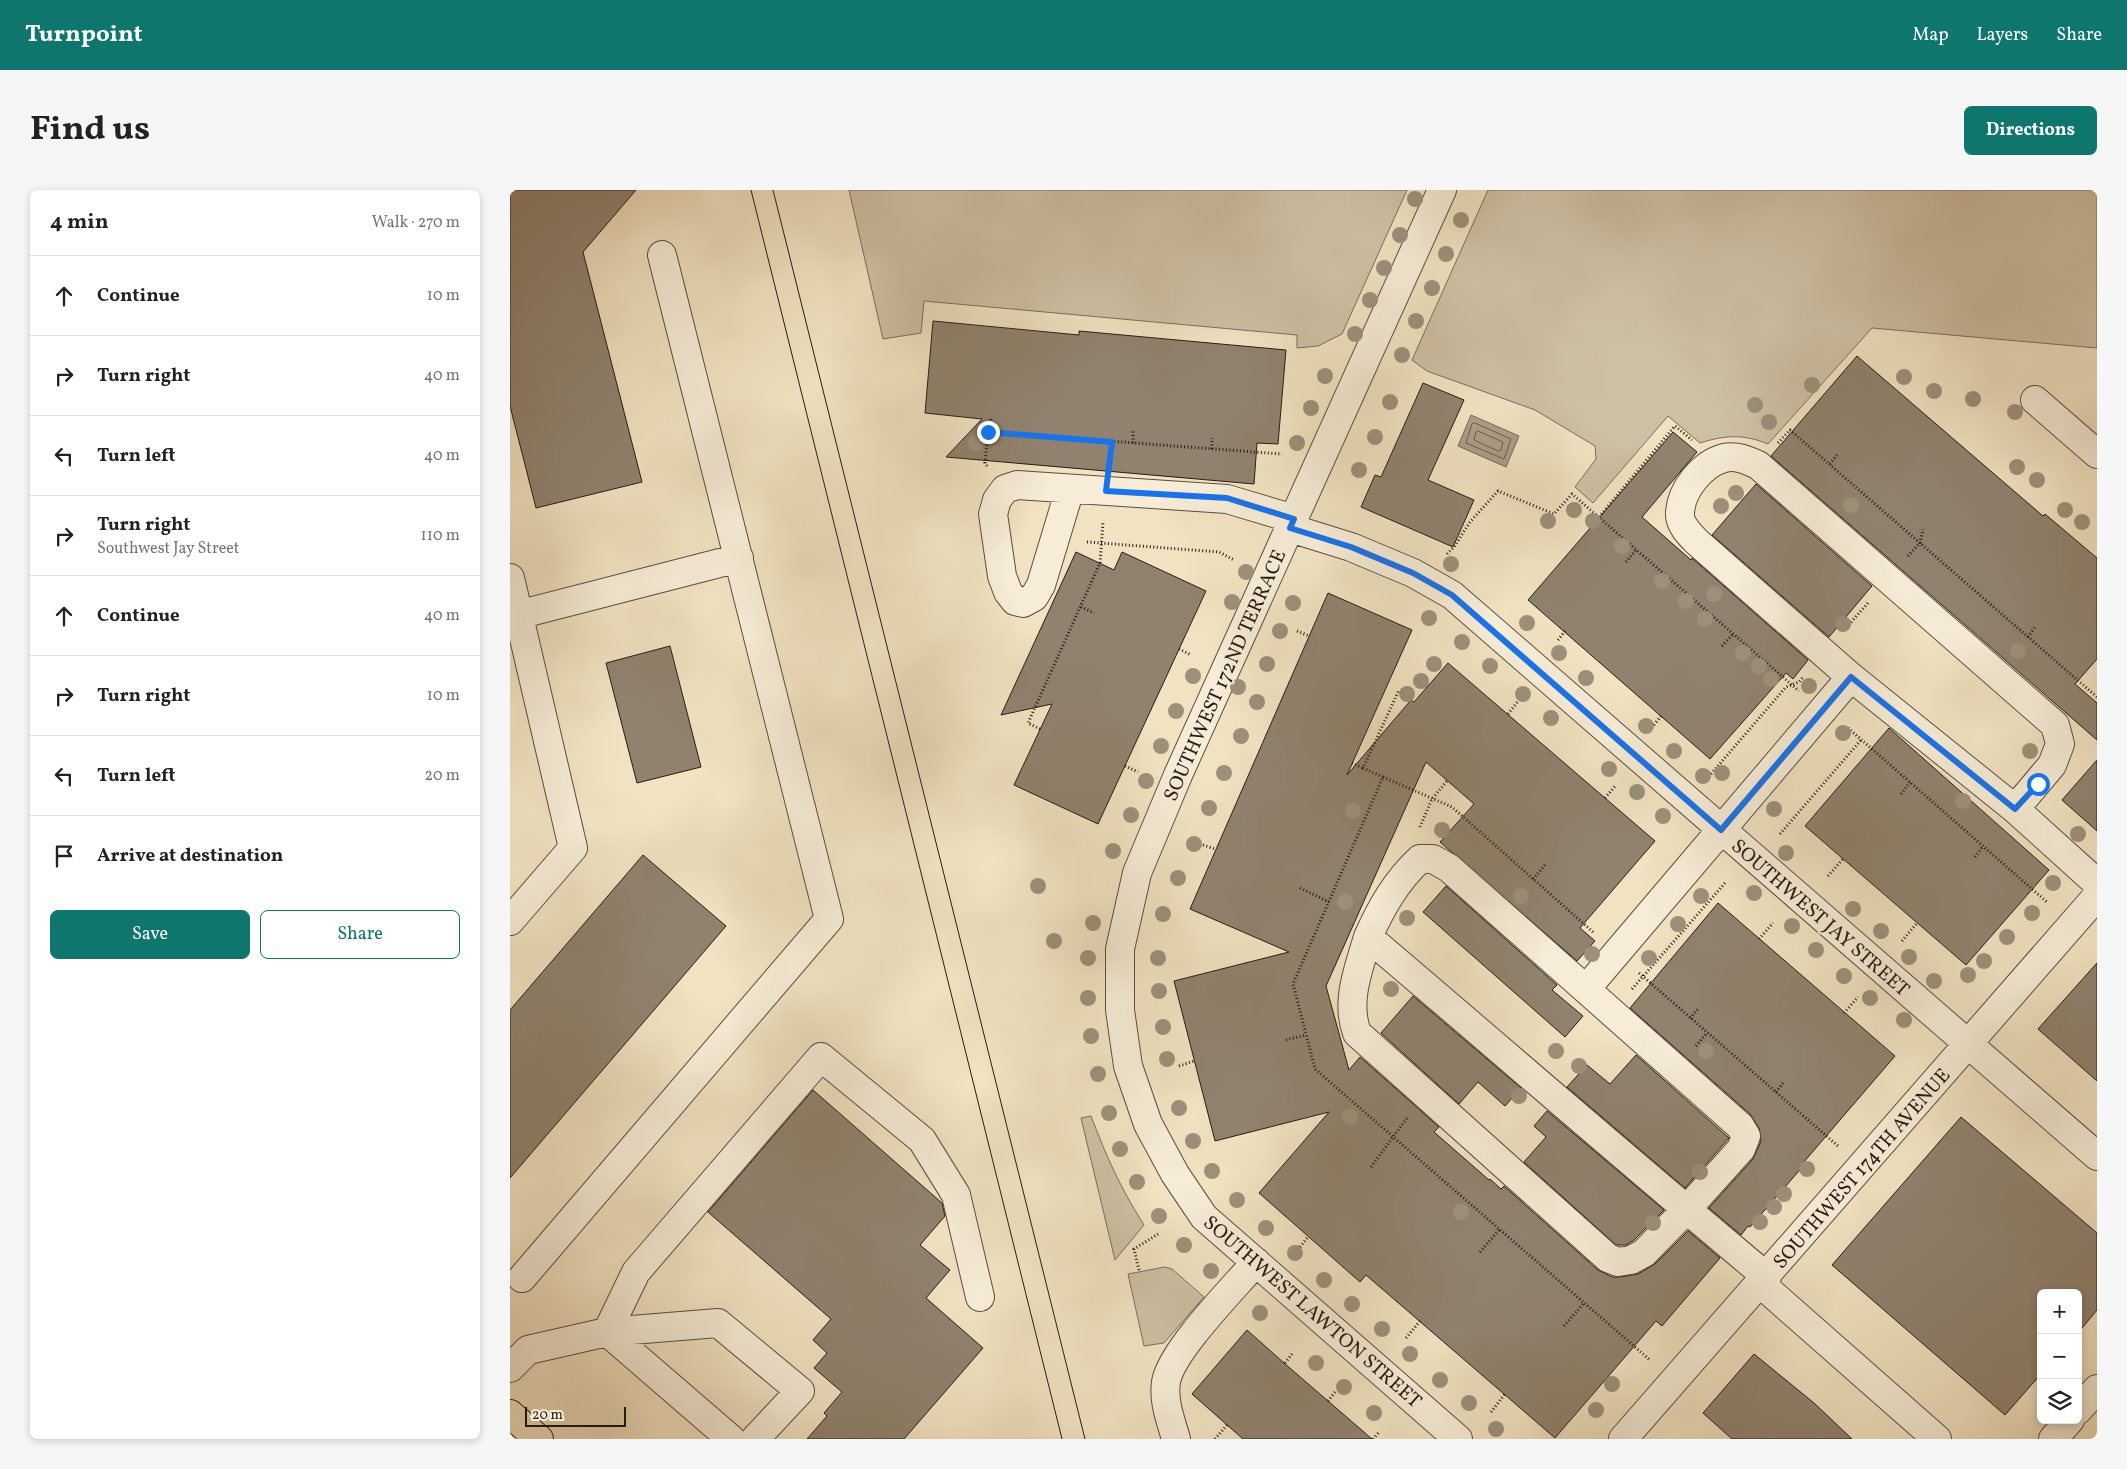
<!DOCTYPE html>
<html lang="en">
<head>
<meta charset="utf-8">
<style>
  :root { --surface:#fff; --page:#f6f6f6; --text:#222; --muted:#767676; --line:#e0e0e0; --accent:#0f766e }
  body { margin:0; font-family:Vollkorn,serif; background:var(--page); color:var(--text) }
  .controls { position:absolute; right:15px; bottom:15px; display:grid; overflow:hidden; border-radius:8px; box-shadow:0 2px 8px #0003 }
  .controls button { width:45px; height:45px; display:grid; place-items:center; padding:0; border:0; border-bottom:1px solid var(--line); background:var(--surface); color:var(--text); font:25px sans-serif }
  .scale { position:absolute; left:15px; bottom:12px; width:101px; box-sizing:border-box; padding-left:5px; border:2px solid #261b16; border-top:0; font-size:14px; line-height:18px; white-space:nowrap; color:#261b16; -webkit-text-stroke:4px #f6ecd7; paint-order:stroke }
  .stop { position:absolute; width:15px; height:15px; margin:-11px; border:4px solid #1a73e8; border-radius:50%; background:#fff }
  .stop.end { background:#1a73e8; border-color:#fff; box-shadow:0 1px 5px #0008 }
  .list { margin:0; padding:0; list-style:none }
  h2 { display:flex; justify-content:space-between; align-items:center; height:65px; margin:0; padding:0 20px; font-size:21px }
  h2 small { font-size:16px; font-weight:400; color:var(--muted) }
  .list li { display:grid; grid-template-columns:32px 1fr auto; gap:15px; align-items:center; box-sizing:border-box; height:80px; padding:0 20px; border-top:1px solid var(--line) }
  .list b { display:block; font-size:19px; white-space:nowrap }
  .list p { margin:0; font-size:16px; white-space:nowrap; color:var(--muted) }
  .list em { font-size:16px; font-style:normal; color:var(--muted) }
  .actions { display:flex; gap:10px; padding:15px 20px }
  .actions a { flex:1; padding:11px 0; border:1px solid var(--accent); border-radius:8px; text-align:center; font-size:18px; color:var(--accent) }
  .actions .main { background:var(--accent); color:#fff }
  .icon { flex:none; width:28px; height:28px; fill:none; stroke:currentColor; stroke-width:2; stroke-linecap:round; stroke-linejoin:round }
  .map { position:relative; flex:none; width:1587px; height:1249px; overflow:hidden; border-radius:8px }
  header { display:flex; align-items:center; gap:30px; box-sizing:border-box; height:70px; padding:0 25px; background:var(--accent); color:#fff }
  header strong { font-size:24px }
  nav { display:flex; gap:28px; margin-inline-start:auto; font-size:18px }
  .intro { display:flex; align-items:center; justify-content:space-between; box-sizing:border-box; height:120px; padding:0 30px }
  h1 { margin:0; font-size:35px }
  .button { padding:12px 22px; border-radius:8px; background:var(--accent); color:#fff; font-size:18px; font-weight:700 }
  main { display:flex; gap:30px; padding:0 30px }
  aside { flex:1; background:var(--surface); border-radius:8px; box-shadow:0 2px 8px #0003 }
  .map>svg:first-child { display:block }
  .green { fill:#cec0a4; stroke:#7a6e5d }
  .water { fill:#ac9e87; stroke:#766a5a }
  .lines { fill:none; stroke-linecap:round; stroke-linejoin:round }
  .shore { stroke:#695c4e; stroke-width:1 }
  .building { fill:#90826f; stroke:#261b16 }
  .minor-casing { stroke:#594d41; stroke-width:30 }
  .major-casing { stroke:#261b16; stroke-width:30 }
  .path { stroke:#261b16; stroke-width:3; stroke-dasharray:1 2.5; stroke-linecap:butt }
  .minor { stroke:#f6ecd7; stroke-width:28 }
  .major { stroke:#f1e2c1; stroke-width:28 }
  .tram { stroke:#261b16; stroke-width:1 }
  .tree { fill:#9d907b }
  .route { stroke:#1a73e8; stroke-width:6 }
  .labels { text-anchor:middle; stroke-width:4.5; stroke-linejoin:round; paint-order:stroke }
  .street-label { font-size:20px; fill:#261b16; stroke:#f6ecd7 }
</style>
</head>
<body>
<header>
<strong>Turnpoint</strong>
<nav><a>Map</a><a>Layers</a><a>Share</a></nav>
</header>
<div class="intro"><h1>Find us</h1><a class="button">Directions</a></div>
<main>
<aside>
<h2>4 min<small>Walk · 270 m</small></h2>
<ul class="list">
<li><svg class="icon" aria-label="ahead" viewBox="0 0 24 24"><path d="M12 20V5M6 11l6-6 6 6"/></svg><div><b>Continue</b></div><em>10 m</em></li>
<li><svg class="icon" aria-label="right" viewBox="0 0 24 24"><path d="M7 20v-9h11M14 6l5 5-5 5"/></svg><div><b>Turn right</b></div><em>40 m</em></li>
<li><svg class="icon" aria-label="left" viewBox="0 0 24 24"><path d="M17 20v-9H6M10 6l-5 5 5 5"/></svg><div><b>Turn left</b></div><em>40 m</em></li>
<li><svg class="icon" aria-label="right" viewBox="0 0 24 24"><path d="M7 20v-9h11M14 6l5 5-5 5"/></svg><div><b>Turn right</b><p>Southwest Jay Street</p></div><em>110 m</em></li>
<li><svg class="icon" aria-label="ahead" viewBox="0 0 24 24"><path d="M12 20V5M6 11l6-6 6 6"/></svg><div><b>Continue</b></div><em>40 m</em></li>
<li><svg class="icon" aria-label="right" viewBox="0 0 24 24"><path d="M7 20v-9h11M14 6l5 5-5 5"/></svg><div><b>Turn right</b></div><em>10 m</em></li>
<li><svg class="icon" aria-label="left" viewBox="0 0 24 24"><path d="M17 20v-9H6M10 6l-5 5 5 5"/></svg><div><b>Turn left</b></div><em>20 m</em></li>
<li><svg class="icon" aria-label="arrive" viewBox="0 0 24 24"><path d="M6 21V4h12l-3 4 3 4H6"/></svg><div><b>Arrive at destination</b></div></li>
</ul>
<div class="actions"><a class="main">Save</a><a>Share</a></div>
</aside>
<div class="map">
<svg width="1587" height="1249" viewBox="0 0 1587 1249">
  <rect width="100%" height="100%" fill="#f1e2c1"/>
  <filter id="stains"><feTurbulence type="fractalNoise" baseFrequency=".004" numOctaves="4"/><feColorMatrix values="0 0 0 0 .2 0 0 0 0 .09 0 0 0 0 .02 0 0 0 .5 -.17"/></filter>
  <radialGradient id="worn" r=".72"><stop offset=".6" stop-color="#630" stop-opacity="0"/><stop offset="1" stop-color="#630" stop-opacity=".3"/></radialGradient>
  <path class="green" d="M339,0H897L832,144L808,156L787,158V145L414,111L411,143L373,149Z
    M978,0H1587V158L1362,138L1258,254C1234,244 1215,245 1190,253L1158,226L1083,313L1065,297L1086,269L1085,256L1025,220L917,181L902,170Z
    M581,926C597,968 610,997 634,1035L605,1070L571,928Z
    M655,1077L662,1079L694,1107L654,1153L634,1156L618,1084Z"/>
  <path class="water" d="M961,225L1009,246L996,277L948,256Z"/>
  <g class="lines">
    <path class="shore" d="M965,233L1001,249L994,269L956,253L962,234Z
      M968,241L993,252L991,260L988,261L964,250L966,242Z"/>
  </g>
  <path class="building" d="M0,0H126L73,62L132,292L26,318L0,216Z
    M423,131L569,145V141L776,160L768,254L747,253L744,294L436,267L472,229L415,223Z
    M1347,166L1533,326L1535,324L1587,368V469L1565,494L1587,513V550L1261,266Z
    M913,193L954,210L918,290L964,310L943,357L851,317L865,285L871,287Z
    M1163,242L1187,262L1132,327L1181,370L1182,368L1298,470L1283,489L1276,483L1200,569L1018,410Z
    M1246,294L1362,396L1319,447L1202,345Z
    M566,362L604,380L612,362L696,401L588,634L504,595L542,514L491,525Z
    M818,403L902,440L837,585L901,510L904,512L938,473L1145,651L1070,738L1085,751L1067,771L930,652L964,614L916,572L816,796L839,880L850,867L929,937L924,942L979,990L980,989L991,999L994,996L1088,1080L1102,1087H1110L1128,1084L1145,1074L1178,1041L1210,1068L1152,1136L1146,1131L1045,1248L856,1085L850,1092L749,1003L819,922L705,951L664,791L779,762L680,719Z
    M160,456L191,577L127,593L96,473Z
    M1379,538L1539,680L1456,775L1295,636Z
    M1587,570V641L1552,610Z
    M133,665L216,736L0,988V820Z
    M936,696L1047,795L1042,800L1073,826L1055,847L913,722Z
    M1208,713L1385,866L1293,973L1295,974L1240,1037L1238,1036L1231,1045L1199,1018L1243,969L1251,951L1249,938L1240,924L1120,818Z
    M1587,773V891L1528,839Z
    M903,806L1011,898L995,916L968,892L949,914L871,843Z
    M1126,865L1219,948L1175,998L1057,897L1077,875L1100,894Z
    M303,900L432,1013L435,1026L410,1055L440,1080L416,1108L473,1158L394,1249H297L317,1226L314,1223L332,1202L304,1178L317,1163L303,1150L321,1129L198,1022Z
    M1037,921L1154,1020L1124,1050L1116,1055H1106L1014,972L1036,947L1024,936Z
    M1451,927L1587,1043V1120L1572,1138L1568,1135V1103H1533L1531,1101V1184L1495,1225L1322,1075Z
    M737,1140L774,1173L862,1249H733L682,1204Z
    M1244,1164L1304,1213L1342,1249H1222L1193,1223Z"/>
  <g class="lines">
    <defs>
      <path id="minor" d="M932,0L668,585L627,683L610,759V820L618,876L638,934L665,984L694,1027L948,1249
        M1525,210L1587,264
        M560,299L531,395L524,407L513,413L505,411L498,402L492,386L483,324L487,310L495,299L507,295L717,309L784,329
        M780,338L841,357L903,383L942,405L1587,966
        M0,388L63,658L0,731
        M0,427L229,368
        M1341,487L1505,619
        M858,747C849,778 835,811 847,843L1098,1068L1108,1072L1121,1070L1134,1063L1177,1019L1231,959L1236,946L1230,936L939,678L923,669H910C886,691 871,718 858,747C991,860 1123,975 1257,1087
        M1076,799L1341,487L1187,352C1179,344 1169,334 1170,323C1171,300 1192,274 1214,268C1226,265 1237,270 1248,275L1545,535L1550,554L1542,575L1505,619L1587,693
        M12,1088L319,729L152,65
        M1251,1094L1427,1249
        M0,1178L18,1160L97,1142L221,1249
        M1568,1220L1587,1199
        M245,1249L290,1201L208,1133L97,1142L126,1082L311,867L412,950L446,1005L470,1107
        M666,1249C661,1231 653,1212 656,1192C661,1161 723,1099 746,1072
        M1113,1249L1587,706
        M1543,1249L1560,1230"/>
      <path id="major" d="M0,1224L29,1249"/>
    </defs>
    <use href="#minor" class="minor-casing"/>
    <use href="#major" class="major-casing"/>
    <path class="path" d="M481,229L478,242L772,264
      M623,253V241
      M1268,253L1280,240L1587,507
      M702,259V248
      M600,271L602,251
      M1320,274L1327,265
      M477,276L475,273L478,242
      M1089,327L1165,236L1182,250
      M577,352L709,362L724,370
      M937,364L944,357L960,332L988,301L1044,324L1062,304L1289,501
      M1398,366L1410,353L1413,339
      M1116,372L1126,360
      M571,417L584,423
      M1334,440L1358,413
      M787,441L799,446
      M1518,447L1525,437
      M1048,450L1055,441
      M1212,456L1223,444
      M669,459L681,465
      M998,524L1009,510
      M1144,535L1151,526
      M1338,538L1538,713
      M530,539L518,533L590,373L593,332
      M842,573L853,578
      M615,576L628,582
      M1201,584L1276,497L1289,492L1294,486
      M873,587L853,578L889,500
      M1391,604L1400,592
      M1095,608L1106,595
      M910,637L922,609L937,591
      M1270,644L1351,550
      M693,655L705,659
      M1465,667L1473,656
      M1318,686L1333,669
      M1023,689L1035,675
      M790,698L819,712
      M1083,742L942,617L873,587L783,794L805,879L1140,1170
      M1249,749L1263,733
      M1392,751L1407,733
      M1129,783L1328,956
      M1122,799L1216,692
      M1334,823L1348,807
      M1180,828L1188,819
      M776,850L796,845
      M1186,856L1197,843
      M669,876L684,871
      M1266,902L1273,893
      M861,977L897,928
      M790,1057L798,1047
      M970,1062L989,1040
      M629,1080L624,1059L648,1044
      M1054,1136L1074,1113
      M896,1148L910,1131
      M775,1173L782,1164
      M818,1211L825,1202
      M981,1222L995,1204
      M705,1249L717,1235
      M863,1249L870,1241"/>
    <use href="#minor" class="minor"/>
    <use href="#major" class="major"/>
    <path class="tram" d="M241,0L552,1249
      M263,0L575,1249"/>
  </g>
  <g class="tree">
    <circle cx="905" cy="9" r="8"/>
    <circle cx="951" cy="30" r="8"/>
    <circle cx="890" cy="45" r="8"/>
    <circle cx="936" cy="64" r="8"/>
    <circle cx="874" cy="78" r="8"/>
    <circle cx="922" cy="98" r="8"/>
    <circle cx="860" cy="110" r="8"/>
    <circle cx="906" cy="131" r="8"/>
    <circle cx="845" cy="144" r="8"/>
    <circle cx="892" cy="165" r="8"/>
    <circle cx="815" cy="186" r="8"/>
    <circle cx="1394" cy="187" r="8"/>
    <circle cx="1302" cy="195" r="8"/>
    <circle cx="1424" cy="201" r="8"/>
    <circle cx="1463" cy="209" r="8"/>
    <circle cx="880" cy="212" r="8"/>
    <circle cx="1245" cy="215" r="8"/>
    <circle cx="801" cy="218" r="8"/>
    <circle cx="1505" cy="222" r="8"/>
    <circle cx="1259" cy="232" r="8"/>
    <circle cx="865" cy="247" r="8"/>
    <circle cx="466" cy="253" r="8"/>
    <circle cx="787" cy="253" r="8"/>
    <circle cx="1507" cy="277" r="8"/>
    <circle cx="849" cy="280" r="8"/>
    <circle cx="1527" cy="290" r="8"/>
    <circle cx="1226" cy="303" r="8"/>
    <circle cx="1341" cy="315" r="8"/>
    <circle cx="1211" cy="316" r="8"/>
    <circle cx="1064" cy="320" r="8"/>
    <circle cx="1555" cy="320" r="8"/>
    <circle cx="1038" cy="331" r="8"/>
    <circle cx="1083" cy="331" r="8"/>
    <circle cx="1572" cy="332" r="8"/>
    <circle cx="1112" cy="356" r="8"/>
    <circle cx="941" cy="374" r="8"/>
    <circle cx="736" cy="382" r="8"/>
    <circle cx="1152" cy="391" r="8"/>
    <circle cx="1204" cy="404" r="8"/>
    <circle cx="1176" cy="411" r="8"/>
    <circle cx="722" cy="412" r="8"/>
    <circle cx="783" cy="413" r="8"/>
    <circle cx="919" cy="428" r="8"/>
    <circle cx="1195" cy="429" r="8"/>
    <circle cx="1017" cy="433" r="8"/>
    <circle cx="1333" cy="434" r="8"/>
    <circle cx="770" cy="441" r="8"/>
    <circle cx="952" cy="452" r="8"/>
    <circle cx="1508" cy="461" r="8"/>
    <circle cx="1049" cy="463" r="8"/>
    <circle cx="1233" cy="463" r="8"/>
    <circle cx="757" cy="474" r="8"/>
    <circle cx="924" cy="474" r="8"/>
    <circle cx="980" cy="476" r="8"/>
    <circle cx="1249" cy="476" r="8"/>
    <circle cx="683" cy="486" r="8"/>
    <circle cx="1076" cy="488" r="8"/>
    <circle cx="1261" cy="489" r="8"/>
    <circle cx="911" cy="491" r="8"/>
    <circle cx="1299" cy="496" r="8"/>
    <circle cx="728" cy="497" r="8"/>
    <circle cx="897" cy="504" r="8"/>
    <circle cx="1013" cy="504" r="8"/>
    <circle cx="747" cy="512" r="8"/>
    <circle cx="666" cy="521" r="8"/>
    <circle cx="1041" cy="528" r="8"/>
    <circle cx="1136" cy="536" r="8"/>
    <circle cx="1333" cy="543" r="8"/>
    <circle cx="731" cy="546" r="8"/>
    <circle cx="651" cy="556" r="8"/>
    <circle cx="1164" cy="561" r="8"/>
    <circle cx="1520" cy="561" r="8"/>
    <circle cx="1099" cy="579" r="8"/>
    <circle cx="714" cy="583" r="8"/>
    <circle cx="1212" cy="583" r="8"/>
    <circle cx="1193" cy="586" r="8"/>
    <circle cx="636" cy="591" r="8"/>
    <circle cx="1127" cy="602" r="8"/>
    <circle cx="1453" cy="611" r="8"/>
    <circle cx="699" cy="618" r="8"/>
    <circle cx="1264" cy="619" r="8"/>
    <circle cx="843" cy="621" r="8"/>
    <circle cx="621" cy="625" r="8"/>
    <circle cx="1153" cy="626" r="8"/>
    <circle cx="932" cy="640" r="8"/>
    <circle cx="1568" cy="644" r="8"/>
    <circle cx="684" cy="654" r="8"/>
    <circle cx="603" cy="661" r="8"/>
    <circle cx="1276" cy="663" r="8"/>
    <circle cx="668" cy="688" r="8"/>
    <circle cx="1543" cy="693" r="8"/>
    <circle cx="528" cy="696" r="8"/>
    <circle cx="1244" cy="703" r="8"/>
    <circle cx="1011" cy="706" r="8"/>
    <circle cx="1191" cy="706" r="8"/>
    <circle cx="835" cy="712" r="8"/>
    <circle cx="1343" cy="719" r="8"/>
    <circle cx="1522" cy="723" r="8"/>
    <circle cx="653" cy="724" r="8"/>
    <circle cx="897" cy="728" r="8"/>
    <circle cx="583" cy="733" r="8"/>
    <circle cx="1168" cy="734" r="8"/>
    <circle cx="1282" cy="736" r="8"/>
    <circle cx="1371" cy="741" r="8"/>
    <circle cx="1497" cy="747" r="8"/>
    <circle cx="544" cy="751" r="8"/>
    <circle cx="1306" cy="760" r="8"/>
    <circle cx="1082" cy="764" r="8"/>
    <circle cx="1399" cy="767" r="8"/>
    <circle cx="578" cy="768" r="8"/>
    <circle cx="648" cy="768" r="8"/>
    <circle cx="1139" cy="768" r="8"/>
    <circle cx="1474" cy="771" r="8"/>
    <circle cx="1458" cy="785" r="8"/>
    <circle cx="1334" cy="786" r="8"/>
    <circle cx="1424" cy="791" r="8"/>
    <circle cx="881" cy="799" r="8"/>
    <circle cx="649" cy="801" r="8"/>
    <circle cx="578" cy="808" r="8"/>
    <circle cx="1360" cy="808" r="8"/>
    <circle cx="1394" cy="830" r="8"/>
    <circle cx="653" cy="837" r="8"/>
    <circle cx="581" cy="846" r="8"/>
    <circle cx="1046" cy="861" r="8"/>
    <circle cx="1196" cy="861" r="8"/>
    <circle cx="657" cy="869" r="8"/>
    <circle cx="1069" cy="876" r="8"/>
    <circle cx="588" cy="884" r="8"/>
    <circle cx="1009" cy="906" r="8"/>
    <circle cx="669" cy="918" r="8"/>
    <circle cx="599" cy="923" r="8"/>
    <circle cx="840" cy="927" r="8"/>
    <circle cx="683" cy="951" r="8"/>
    <circle cx="610" cy="959" r="8"/>
    <circle cx="1297" cy="979" r="8"/>
    <circle cx="702" cy="981" r="8"/>
    <circle cx="1190" cy="982" r="8"/>
    <circle cx="627" cy="992" r="8"/>
    <circle cx="1274" cy="1004" r="8"/>
    <circle cx="727" cy="1010" r="8"/>
    <circle cx="1264" cy="1017" r="8"/>
    <circle cx="951" cy="1022" r="8"/>
    <circle cx="649" cy="1026" r="8"/>
    <circle cx="1250" cy="1032" r="8"/>
    <circle cx="1143" cy="1033" r="8"/>
    <circle cx="756" cy="1038" r="8"/>
    <circle cx="674" cy="1055" r="8"/>
    <circle cx="785" cy="1063" r="8"/>
    <circle cx="701" cy="1081" r="8"/>
    <circle cx="814" cy="1090" r="8"/>
    <circle cx="842" cy="1114" r="8"/>
    <circle cx="750" cy="1123" r="8"/>
    <circle cx="872" cy="1139" r="8"/>
    <circle cx="900" cy="1164" r="8"/>
    <circle cx="806" cy="1173" r="8"/>
    <circle cx="930" cy="1190" r="8"/>
    <circle cx="1102" cy="1194" r="8"/>
    <circle cx="834" cy="1197" r="8"/>
    <circle cx="959" cy="1213" r="8"/>
    <circle cx="1086" cy="1220" r="8"/>
    <circle cx="864" cy="1223" r="8"/>
    <circle cx="986" cy="1239" r="8"/>
  </g>
  <g class="lines">
    <path class="route" d="M478,242L602,252L596,301L717,308L784,329L780,338L841,357L903,383L942,405L1211,640L1341,487L1505,619L1528,594"/>
  </g>
  <g class="labels">
    <g class="street-label">
      <text transform="translate(714 485) rotate(-66)" y="7">SOUTHWEST 172ND TERRACE</text>
      <text transform="translate(1311 727) rotate(41)" y="7">SOUTHWEST JAY STREET</text>
      <text transform="translate(1351 978) rotate(-49)" y="7">SOUTHWEST 174TH AVENUE</text>
      <text transform="translate(803 1121) rotate(41)" y="7">SOUTHWEST LAWTON STREET</text>
    </g>
  </g>
  <rect width="100%" height="100%" filter="url(#stains)"/>
  <rect width="100%" height="100%" fill="url(#worn)"/>
</svg>
<div class="controls">
<button>+</button>
<button>−</button>
<button><svg class="icon" aria-label="layers" viewBox="0 0 24 24"><path d="M12 4l9 5-9 5-9-5zM3 14l9 5 9-5"/></svg></button>
</div>
<div class="scale">20 m</div>
<div class="stop" style="left:1528px;top:594px"></div>
<div class="stop end" style="left:478px;top:242px"></div>
</div>
</main>
</body>
</html>
